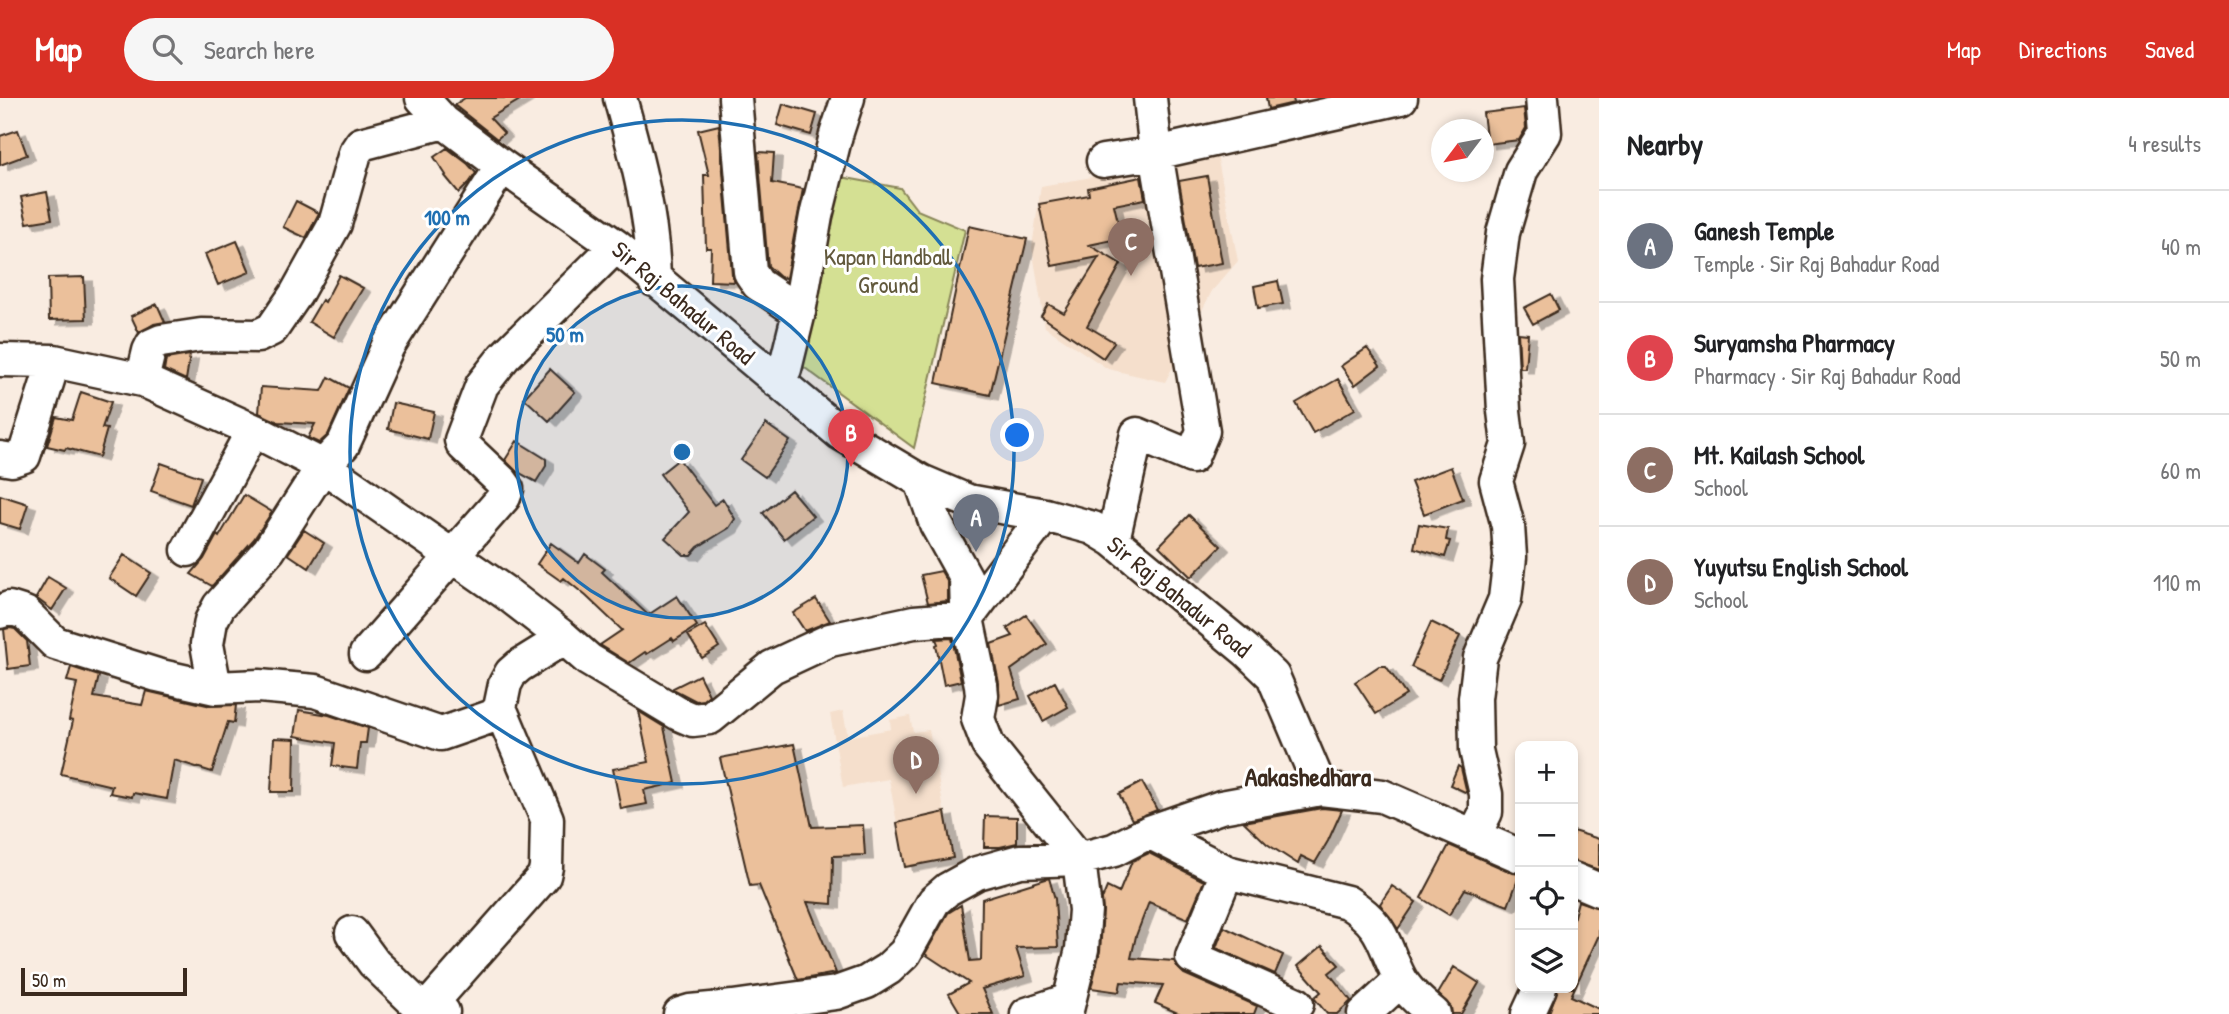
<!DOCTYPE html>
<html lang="en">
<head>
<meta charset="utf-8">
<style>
  :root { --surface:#fff; --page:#f6f6f6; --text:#202124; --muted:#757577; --line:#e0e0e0; --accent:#d93025 }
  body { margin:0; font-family:"Patrick Hand",sans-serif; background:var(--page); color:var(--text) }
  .controls { position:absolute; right:21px; bottom:21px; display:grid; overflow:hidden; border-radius:14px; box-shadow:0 4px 10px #0003 }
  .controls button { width:63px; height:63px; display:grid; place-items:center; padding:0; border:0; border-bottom:2px solid var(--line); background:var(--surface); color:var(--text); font:35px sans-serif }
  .compass { position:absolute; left:1431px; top:21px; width:63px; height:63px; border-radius:50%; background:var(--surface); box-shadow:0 4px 10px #0003; rotate:238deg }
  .scale { position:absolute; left:21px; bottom:18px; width:166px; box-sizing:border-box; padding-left:7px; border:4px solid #3b2a1e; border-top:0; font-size:19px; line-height:24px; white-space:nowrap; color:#3b2a1e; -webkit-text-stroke:5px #fff; paint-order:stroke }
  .you { position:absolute; left:1018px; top:338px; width:24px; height:24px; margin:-18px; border:5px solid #fff; border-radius:50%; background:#1a73e8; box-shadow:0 0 0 10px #1a73e833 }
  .badge { display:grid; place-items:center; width:46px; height:46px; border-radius:50%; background:var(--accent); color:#fff; font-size:23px; font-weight:700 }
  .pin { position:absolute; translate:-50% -58px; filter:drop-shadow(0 2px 4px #0008) }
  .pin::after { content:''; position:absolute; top:37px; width:24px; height:21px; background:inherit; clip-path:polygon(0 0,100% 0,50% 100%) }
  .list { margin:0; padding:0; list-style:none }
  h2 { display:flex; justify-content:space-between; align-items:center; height:91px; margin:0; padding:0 28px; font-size:30px }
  h2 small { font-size:23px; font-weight:400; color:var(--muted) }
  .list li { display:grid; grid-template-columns:46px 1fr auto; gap:21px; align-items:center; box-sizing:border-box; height:112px; padding:0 28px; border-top:2px solid var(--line) }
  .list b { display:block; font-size:26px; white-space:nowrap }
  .list p { margin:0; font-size:23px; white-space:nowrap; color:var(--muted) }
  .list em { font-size:23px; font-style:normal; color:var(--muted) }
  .icon { flex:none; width:38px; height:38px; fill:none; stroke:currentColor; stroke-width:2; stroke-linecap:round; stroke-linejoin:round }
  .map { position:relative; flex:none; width:1599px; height:916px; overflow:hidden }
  header { display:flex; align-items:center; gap:42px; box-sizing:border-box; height:98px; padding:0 35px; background:var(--accent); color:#fff }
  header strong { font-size:33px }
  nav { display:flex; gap:38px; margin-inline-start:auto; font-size:24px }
  .search { width:490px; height:63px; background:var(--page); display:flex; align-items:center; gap:18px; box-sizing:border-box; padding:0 24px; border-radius:38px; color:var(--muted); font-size:26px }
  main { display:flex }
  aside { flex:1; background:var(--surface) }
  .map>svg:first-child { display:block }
  .built { fill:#f5dfcc }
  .green { fill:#d4e093; stroke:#888558; stroke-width:2 }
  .building { fill:#ebc09b; stroke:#3b2a1e; stroke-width:2; filter:url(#shadow) }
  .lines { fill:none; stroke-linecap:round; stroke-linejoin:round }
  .minor-casing { stroke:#3b2a1e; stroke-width:37 }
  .minor { stroke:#fff; stroke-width:32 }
  .ring { fill:none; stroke:#1f6fb2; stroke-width:3.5 }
  .labels { text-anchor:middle; stroke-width:6; stroke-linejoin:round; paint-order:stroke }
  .park-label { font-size:24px; fill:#61583b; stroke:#fff }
  .street-label { font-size:24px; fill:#3b2a1e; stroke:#fff }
  .neighbourhood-label { font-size:26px; font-weight:bold; fill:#3b2a1e; stroke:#fff }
  .centre { fill:#1f6fb2; stroke:#fff; stroke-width:3.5 }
  .ring-label { font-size:21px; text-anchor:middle; font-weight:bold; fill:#1f6fb2; stroke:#fff; stroke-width:6; stroke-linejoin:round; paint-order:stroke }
</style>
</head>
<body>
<header>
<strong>Map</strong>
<div class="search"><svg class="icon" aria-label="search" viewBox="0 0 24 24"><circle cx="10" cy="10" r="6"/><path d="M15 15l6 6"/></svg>Search here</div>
<nav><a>Map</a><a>Directions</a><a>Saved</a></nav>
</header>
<main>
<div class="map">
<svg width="1599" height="916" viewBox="0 0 1599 916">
  <defs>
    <filter id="shadow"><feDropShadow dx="8" dy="4.5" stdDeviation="0" flood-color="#0004"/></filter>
  </defs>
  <rect width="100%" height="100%" fill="#f9ece1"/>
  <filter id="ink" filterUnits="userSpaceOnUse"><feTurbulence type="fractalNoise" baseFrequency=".0143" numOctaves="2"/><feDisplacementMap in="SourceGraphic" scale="14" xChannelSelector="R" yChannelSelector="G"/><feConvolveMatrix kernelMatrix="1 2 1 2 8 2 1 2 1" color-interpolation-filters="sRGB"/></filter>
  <g filter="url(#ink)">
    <path class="built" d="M1217,57L1238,163L1212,193L1165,284L1108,271L1045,229L1032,149L1041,88Z
      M843,613L848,639L891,631L890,622L910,618L913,634L929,632L953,760L905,769L889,681L843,689L830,616Z"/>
    <path class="green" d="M841,79L900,90L917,112L965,132L914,350L801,267Z"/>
    <path class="building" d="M465,0H523L490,20L504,35L497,41L454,7Z
      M1266,0H1293L1294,5L1268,11Z
      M783,6L817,16L811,37L777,27Z
      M1524,10L1526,30L1519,42L1487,46L1483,15Z
      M719,27L732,176L735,184L710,183L711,150H706L704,77H709L698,32Z
      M18,32L27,57L0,67V38Z
      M447,50L468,66L476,75L469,85L459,95L445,78L446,77L434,59Z
      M758,54L774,55L772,85L803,91L786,180L780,179L768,168Z
      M1207,78L1222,165L1194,170L1179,83Z
      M1141,79L1145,101L1114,107L1122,140L1089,147L1121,166L1087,228L1114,244L1103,260L1041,218L1048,206L1064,215L1099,159L1052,168L1039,106L1089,97L1088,90Z
      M47,94L52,121L27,125L21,99Z
      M296,103L319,115L306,140L283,129Z
      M969,128L1027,141L990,297L936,285Z
      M237,143L250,174L218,187L205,156Z
      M339,177L363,190L334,239L309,224L322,202L325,204Z
      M84,179L86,221L49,222L48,180Z
      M1278,183L1283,206L1258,210L1254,188Z
      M1551,196L1559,212L1533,226L1524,210Z
      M157,206L165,224L154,226L139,235L131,218Z
      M1518,235L1528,236L1525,270H1520Z
      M1367,250L1380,268L1355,287L1341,268Z
      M190,257L186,282L164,272L166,261Z
      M550,271L575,294L549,323L524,300Z
      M329,279L349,290L328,337L319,345L308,340L315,326L278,324L259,315L261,289L322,293Z
      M1338,281L1355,311L1313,335L1296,305Z
      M81,294L111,304L102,330L107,331L99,359L66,350L65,352L47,348L56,319L72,322Z
      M393,305L434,314L428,341L388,331Z
      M766,326L790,343L765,379L741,362Z
      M517,343L546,361V368L536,384L516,373L505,362Z
      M679,361L714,407L723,401L735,421L729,430L698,449L691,457H684L665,440L689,414L660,376Z
      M161,365L201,379L191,407L151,393Z
      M1451,369L1463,401L1424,416L1411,384Z
      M791,392L813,418L784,441L763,415Z
      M0,397L28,406L20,431L0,425Z
      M244,397L272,414L254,441L212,488L191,476L204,461L217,437L219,439Z
      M1189,417L1221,448L1191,479L1159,448Z
      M1419,426L1448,431L1446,442L1450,443L1445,459L1414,450Z
      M304,432L324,445L309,470L288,456Z
      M551,445L579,465L585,456L605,471L602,474L648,517L677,498L697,528L674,543L672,540L647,556L645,554L629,565L600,547L622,532L586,498L564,480L561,483L537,466Z
      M124,457L151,475L136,498L109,480Z
      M941,473L948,485V503L928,505L921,477Z
      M48,479L66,490L52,512L36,500Z
      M816,501L830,523L805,533L793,515Z
      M1026,517L1047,546L1011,572L1020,601L999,607V585L991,546L1013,538L1007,530Z
      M1431,524L1460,538L1439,582L1411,569Z
      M705,527L719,549L702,560L688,537Z
      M10,530L15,531L27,543L30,568L8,571L4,531Z
      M952,540L961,583L944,587L936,547L938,546L936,541Z
      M1379,568H1386L1406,597L1376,616L1355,584Z
      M71,569L99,578L94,599L142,607L146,593L211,608L236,607L234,625L228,624L212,674L174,662L167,701L133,695L132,699L110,695L112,688L61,676L73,623L69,622L77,585L67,583Z
      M699,577L709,597L703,602L696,603L673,591V590Z
      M1055,584L1068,609L1043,623L1030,598Z
      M299,612L329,617L368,630L366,645H360L357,671L332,668L335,645L295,638Z
      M638,613L664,629L676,685L644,692L647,706L621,711L613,671L649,664Z
      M274,640L295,641L294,694H271Z
      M794,646L812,729L863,727L865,757L833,758L832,806L807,804L836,875L798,882L759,787L750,788L720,660Z
      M1458,668L1461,670L1467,695L1450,687Z
      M1142,684L1157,712L1132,722L1119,696Z
      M1322,710L1342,712L1328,743L1315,765L1301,758L1298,766L1267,746L1244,724Z
      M945,714L953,760L905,769L897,725Z
      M985,718L1017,719V745L1000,749H984Z
      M1573,733L1599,741V772L1573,763Z
      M1449,747L1513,775L1520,776L1508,808L1465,791L1449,817L1421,800Z
      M1149,755L1204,783L1188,821L1149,804L1136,838L1131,860L1174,863L1178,870L1184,876L1257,908L1254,916H1180L1155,905L1163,887L1121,884L1119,894L1091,890L1100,853L1103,813L1102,801L1107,789L1119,795L1132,763Z
      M1049,780L1055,801L1058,849L1016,850L1025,878L982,891L993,916H961L949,896L969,885L925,856L948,815L961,807L970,863L981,862L982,801Z
      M1392,788L1416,804L1398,831L1380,806Z
      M1578,803L1599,810V837L1571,898L1599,911V916H1551L1549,915L1558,890H1573V822Z
      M1224,829L1283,857L1275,876L1216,850Z
      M1322,848L1339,867L1329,875L1351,903L1337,916H1327L1314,900L1321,894L1298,868Z
      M1454,869L1479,885L1461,916H1452L1451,909L1438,896Z"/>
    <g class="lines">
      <defs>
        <path id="minor" d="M422,0L444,24L502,68L616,148L840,335L921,383L968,403L1045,417L1093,430L1113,442L1247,553L1273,578L1321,691L1382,698L1520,758
          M620,0C637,60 653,120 654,182
          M735,0L750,174L758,186L799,214
          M1103,63L1156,55L1401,0
          M0,262L54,263L142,282L253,332L323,368L506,495L564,540L589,562L679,616L693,622L710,620L772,569L830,542L914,524L967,520L1045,417
          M142,282L149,253L152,247L161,243L201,237L258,238L272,231L296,196L335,126L355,55L361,46L444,24
          M777,283L785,271L799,214L816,118L836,37L848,0
          M0,360L12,362L24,358L54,263
          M921,383L936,426L966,480L967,520L981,587L982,597L978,621L988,647L1079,761L1085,812L1082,851L1066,916
          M1113,442L1137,336L1192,359L1203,333L1156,55L1150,0
          M188,452L253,332
          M0,514L9,510L25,515L55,545L157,577L215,590L259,588L315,593L441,636L493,618L500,610L505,586L511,575L519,568L564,540
          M366,556L504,399L507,391L502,384L463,347L461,342L482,287L504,259L616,148
          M215,590L207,546L211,523L219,508L269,452L323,368L343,347L388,248L502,68
          M1149,734L1227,774L1347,804C1386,829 1381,843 1400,880C1407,894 1422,906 1434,916
          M1474,738L1486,714V696L1476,652L1475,600L1480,560L1505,501L1510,459L1508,428L1496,383L1508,346L1504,313L1497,181L1503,135L1521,73L1545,35L1542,0
          M1227,774L1192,859L1297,906
          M1573,781L1599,792
          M352,835L374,865L424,913L443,914
          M422,916L544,778L546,769L547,721L500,610
          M680,916L690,913L733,909L836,895L867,884L888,871L905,855L934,803L948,791L977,775L1020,763L1079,761L1114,752L1149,734L1221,709L1321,691
          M1027,916L1069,902
          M1364,916L1401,882
          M1528,916L1540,890"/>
      </defs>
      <use href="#minor" class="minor-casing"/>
      <use href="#minor" class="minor"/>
    </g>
  </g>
  <circle cx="682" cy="354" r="166" fill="#1f6fb2" fill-opacity=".12"/>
  <g class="ring">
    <circle cx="682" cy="354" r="166"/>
    <circle cx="682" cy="354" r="332"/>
  </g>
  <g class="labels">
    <g class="park-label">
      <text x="888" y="167">Kapan Handball<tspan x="888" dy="28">Ground</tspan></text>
    </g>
    <g class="street-label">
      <text transform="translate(683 205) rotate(40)" y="8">Sir Raj Bahadur Road</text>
      <text transform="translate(1179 499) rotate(39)" y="8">Sir Raj Bahadur Road</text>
    </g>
    <g class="neighbourhood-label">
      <text x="1308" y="688">Aakashedhara</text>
    </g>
  </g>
  <circle cx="682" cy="354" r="10" class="centre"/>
  <g class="ring-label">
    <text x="447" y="127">100 m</text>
    <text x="565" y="244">50 m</text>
  </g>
</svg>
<div class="controls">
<button>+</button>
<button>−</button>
<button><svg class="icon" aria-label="locate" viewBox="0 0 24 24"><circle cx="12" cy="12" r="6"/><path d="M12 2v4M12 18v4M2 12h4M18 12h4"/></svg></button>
<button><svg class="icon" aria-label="layers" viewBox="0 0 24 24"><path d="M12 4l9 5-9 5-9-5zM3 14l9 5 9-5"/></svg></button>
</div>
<svg class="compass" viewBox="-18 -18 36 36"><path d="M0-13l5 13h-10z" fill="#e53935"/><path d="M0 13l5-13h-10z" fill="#757577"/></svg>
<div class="scale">50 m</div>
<div class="you"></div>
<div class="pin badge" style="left:976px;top:454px;background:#6b7280">A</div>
<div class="pin badge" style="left:851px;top:369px;background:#e0444e">B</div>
<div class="pin badge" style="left:1131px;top:178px;background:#8d6e63">C</div>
<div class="pin badge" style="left:916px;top:696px;background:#8d6e63">D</div>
</div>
<aside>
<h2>Nearby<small>4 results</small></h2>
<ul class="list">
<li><span class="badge" style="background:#6b7280">A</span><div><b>Ganesh Temple</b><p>Temple · Sir Raj Bahadur Road</p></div><em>40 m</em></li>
<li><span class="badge" style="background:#e0444e">B</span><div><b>Suryamsha Pharmacy</b><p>Pharmacy · Sir Raj Bahadur Road</p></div><em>50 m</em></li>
<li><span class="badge" style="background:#8d6e63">C</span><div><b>Mt. Kailash School</b><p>School</p></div><em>60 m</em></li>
<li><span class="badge" style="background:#8d6e63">D</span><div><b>Yuyutsu English School</b><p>School</p></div><em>110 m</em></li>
</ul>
</aside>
</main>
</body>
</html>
